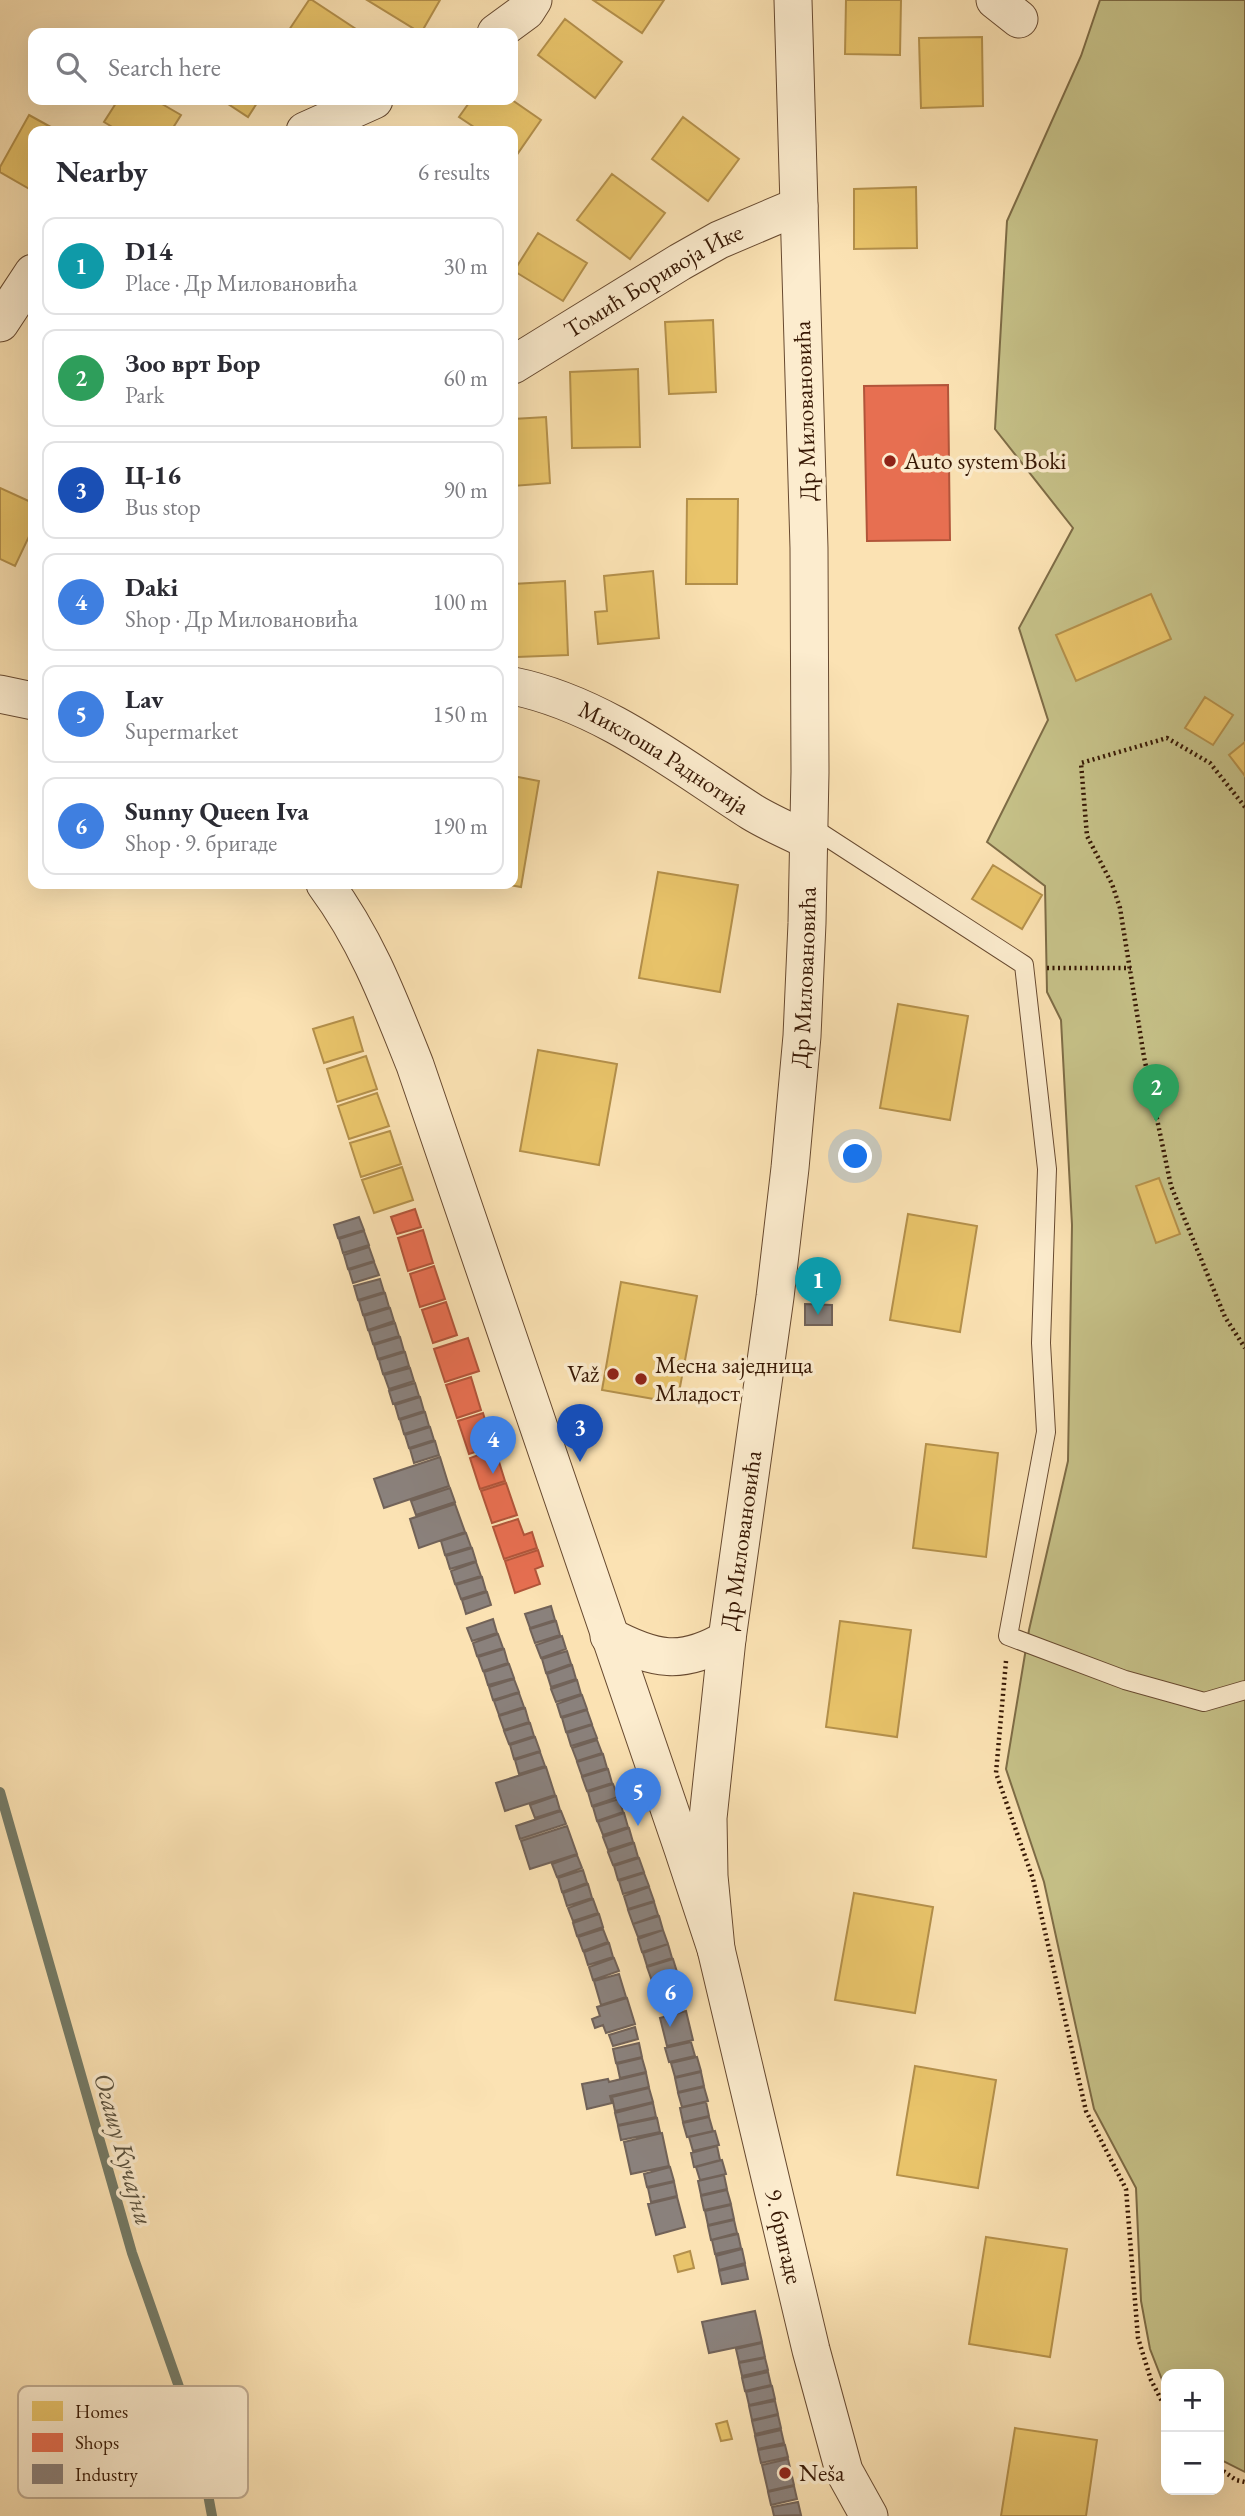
<!DOCTYPE html>
<html lang="en">
<head>
<meta charset="utf-8">
<style>
  :root { --surface:#fff; --page:#f7f7f7; --text:#2b2b33; --muted:#7c7c81; --line:#e1e1e2; --accent:#2563eb }
  body { margin:0; font-family:"EB Garamond",serif; background:var(--page); color:var(--text) }
  .controls { position:absolute; right:21px; bottom:21px; display:grid; overflow:hidden; border-radius:14px; box-shadow:0 7px 28px #0002 }
  .controls button { width:63px; height:63px; display:grid; place-items:center; padding:0; border:0; border-bottom:2px solid var(--line); background:var(--surface); color:var(--text); font:35px sans-serif }
  .you { position:absolute; left:856px; top:1157px; width:24px; height:24px; margin:-18px; border:5px solid #fff; border-radius:50%; background:#1a73e8; box-shadow:0 0 0 10px #1a73e833 }
  .badge { display:grid; place-items:center; width:46px; height:46px; border-radius:50%; background:var(--accent); color:#fff; font-size:23px; font-weight:700 }
  .pin { position:absolute; translate:-50% -58px; filter:drop-shadow(0 2px 4px #0008) }
  .pin::after { content:''; position:absolute; top:37px; width:24px; height:21px; background:inherit; clip-path:polygon(0 0,100% 0,50% 100%) }
  .list { margin:0; padding:0; list-style:none }
  h2 { display:flex; justify-content:space-between; align-items:center; height:91px; margin:0; padding:0 28px; font-size:30px }
  h2 small { font-size:23px; font-weight:400; color:var(--muted) }
  .list li { display:grid; grid-template-columns:46px 1fr auto; gap:21px; align-items:center; box-sizing:border-box; height:98px; margin:0 14px 14px; padding:0 14px; border:2px solid var(--line); border-radius:14px }
  .list b { display:block; font-size:26px; white-space:nowrap }
  .list p { margin:0; font-size:23px; white-space:nowrap; color:var(--muted) }
  .list em { font-size:23px; font-style:normal; color:var(--muted) }
  .icon { flex:none; width:38px; height:38px; fill:none; stroke:currentColor; stroke-width:2; stroke-linecap:round; stroke-linejoin:round }
  .map { position:relative; flex:none; width:1245px; height:2516px; overflow:hidden }
  .search { position:absolute; background:var(--surface); box-shadow:0 7px 28px #0002; left:28px; top:28px; width:490px; height:77px; display:flex; align-items:center; gap:18px; box-sizing:border-box; padding:0 24px; border-radius:14px; color:var(--muted); font-size:26px }
  .panel { position:absolute; background:var(--surface); box-shadow:0 7px 28px #0002; left:28px; top:126px; width:490px; height:763px; border-radius:14px }
  .map>svg:first-child { display:block }
  .green { fill:#c6c188; stroke:#7e6c46; stroke-width:2 }
  .homes { fill:#e9c46a; stroke:#b4904b; stroke-width:2 }
  .shops { fill:#e76f51; stroke:#b2553a; stroke-width:2 }
  .industry { fill:#8a817c; stroke:#716258; stroke-width:2 }
  .lines { fill:none; stroke-linecap:round; stroke-linejoin:round }
  .stream { stroke:#757c68; stroke-width:10 }
  .service-casing { stroke:#684a30; stroke-width:20 }
  .minor-casing { stroke:#684a30; stroke-width:39 }
  .path { stroke:#371804; stroke-width:4.5; stroke-dasharray:2 3.5; stroke-linecap:butt }
  .service { stroke:#fcecce; stroke-width:18 }
  .minor { stroke:#fcecce; stroke-width:37 }
  .poi-dot { fill:#8f2418; stroke:#fcecce; stroke-width:2.5 }
  .labels { text-anchor:middle; stroke-width:7; stroke-linejoin:round; paint-order:stroke }
  .street-label { font-size:24px; fill:#371804; stroke:#fcecce }
  .poi-label { font-size:24px; fill:#371804; stroke:#fcecce; text-anchor:start }
  .water-label { font-size:26px; font-style:italic; fill:#5b523e; stroke:#fcecce }
  .key { fill:#fcecce; stroke:#c1ac91; stroke-width:2 }
  .key-label { font-size:19px; fill:#371804 }
</style>
</head>
<body>
<div class="map">
<svg width="1245" height="2516" viewBox="0 0 1245 2516">
  <rect width="100%" height="100%" fill="#fbe2b3"/>
  <filter id="stains"><feTurbulence type="fractalNoise" baseFrequency=".00286" numOctaves="4"/><feColorMatrix values="0 0 0 0 .2 0 0 0 0 .09 0 0 0 0 .02 0 0 0 .5 -.17"/></filter>
  <radialGradient id="worn" r=".72"><stop offset=".6" stop-color="#630" stop-opacity="0"/><stop offset="1" stop-color="#630" stop-opacity=".3"/></radialGradient>
  <path class="green" d="M1100,0H1245V2472L1219,2459V2374H1166V2390L1150,2349L1141,2301L1136,2188L1094,2109L1044,1882L1006,1769L1029,1630L1068,1461L1072,1225L1061,1020L1047,992L1045,886L987,842L1048,720L1019,628L1073,528L995,429L1007,221L1081,56Z"/>
  <path class="homes" d="M309,0H312L362,33H287Z
    M367,0H440L421,33Z
    M593,0H664L642,33Z
    M846,0H901L900,55L845,54Z
    M565,19L622,62L595,98L538,55Z
    M982,37L983,106L921,108L919,38Z
    M118,100H155L181,115L171,131H119L104,122Z
    M222,100H259L248,117Z
    M471,100H512L541,120L516,156L513,154V131H480L459,117Z
    M29,115L58,131H33V191L0,172V167Z
    M683,117L739,159L708,201L652,159Z
    M612,174L665,213L630,259L577,220Z
    M916,187L917,248L854,249V189Z
    M538,233L587,263L563,301L514,271Z
    M713,320L716,392L669,394L665,322Z
    M638,369L640,447L572,448L570,372Z
    M546,417L550,483L513,486V419Z
    M0,488L33,503V528L15,566L0,559Z
    M687,499H738L737,584H686Z
    M653,571L659,638L598,644L595,612L607,611L604,576Z
    M565,581L568,655L517,657L515,628H513V584Z
    M1151,594L1171,639L1076,681L1056,635Z
    M1205,697L1233,715L1213,745L1185,728Z
    M1245,742V776L1229,755Z
    M513,776L539,781L521,887L504,884H513Z
    M993,865L1042,895L1022,929L972,899Z
    M658,872L738,885L720,992L639,978Z
    M898,1004L968,1016L950,1120L880,1108Z
    M353,1017L363,1051L324,1063L313,1029Z
    M538,1050L617,1064L599,1165L520,1151Z
    M366,1056L377,1089L337,1102L327,1069Z
    M377,1093L389,1126L349,1139L338,1106Z
    M390,1131L401,1164L361,1177L350,1143Z
    M402,1167L413,1200L374,1213L362,1180Z
    M1159,1178L1180,1234L1156,1243L1136,1186Z
    M908,1214L977,1226L960,1332L890,1320Z
    M621,1282L697,1296L677,1403L602,1390Z
    M926,1444L998,1453L986,1557L913,1548Z
    M840,1621L911,1630L897,1737L826,1727Z
    M854,1893L933,1907L915,2013L835,2000Z
    M915,2066L996,2080L978,2188L897,2175Z
    M986,2237L1067,2249L1050,2357L969,2344Z
    M690,2251L694,2268L678,2272L674,2256Z
    M727,2421L732,2439L721,2441L716,2424Z
    M1015,2428L1097,2440L1086,2516H1001Z"/>
  <path class="shops" d="M948,385L950,540L867,541L864,386Z
    M415,1209L421,1227L397,1234L391,1217Z
    M423,1230L433,1263L408,1271L398,1238Z
    M434,1266L445,1299L420,1307L410,1274Z
    M446,1302L457,1335L433,1343L422,1310Z
    M468,1338L479,1371L445,1382L434,1349Z
    M471,1377L481,1410L457,1418L446,1385Z
    M483,1413L493,1446L469,1454L458,1421Z
    M495,1449L505,1481L480,1489L470,1458Z
    M506,1483L517,1515L492,1523L481,1491Z
    M518,1519L524,1535L532,1532L537,1548L504,1559L493,1527Z
    M538,1550L543,1566L535,1569L540,1584L515,1593L505,1561Z"/>
  <path class="industry" d="M359,1217L364,1230L338,1238L334,1225Z
    M364,1231L369,1245L343,1253L339,1239Z
    M369,1247L374,1261L348,1269L344,1255Z
    M374,1262L379,1275L353,1283L349,1270Z
    M380,1279L384,1292L358,1300L354,1286Z
    M385,1293L389,1307L363,1315L359,1301Z
    M805,1304L832,1305V1325H805Z
    M390,1308L394,1321L368,1330L364,1316Z
    M395,1323L399,1336L373,1344L369,1331Z
    M400,1337L404,1351L378,1359L374,1345Z
    M405,1352L409,1366L383,1374L379,1360Z
    M410,1368L414,1381L389,1389L384,1375Z
    M415,1383L419,1396L393,1404L389,1391Z
    M420,1397L424,1411L399,1419L395,1405Z
    M425,1412L429,1426L404,1434L400,1420Z
    M430,1427L434,1440L409,1448L405,1435Z
    M435,1441L439,1455L414,1463L410,1449Z
    M440,1457L449,1486L384,1508L374,1479Z
    M450,1488L455,1502L416,1515L411,1501Z
    M455,1504L465,1532L419,1548L410,1519Z
    M466,1533L471,1547L445,1555L441,1541Z
    M472,1548L476,1561L450,1569L446,1556Z
    M476,1562L481,1576L455,1584L451,1571Z
    M482,1577L486,1591L461,1599L456,1585Z
    M487,1592L491,1605L466,1614L462,1600Z
    M551,1606L555,1620L530,1628L525,1614Z
    M493,1619L497,1633L472,1641L467,1628Z
    M556,1621L560,1635L535,1643L530,1629Z
    M498,1634L503,1648L477,1656L473,1643Z
    M562,1636L566,1649L541,1658L536,1645Z
    M504,1649L508,1663L483,1671L478,1657Z
    M567,1651L571,1664L546,1673L542,1659Z
    M509,1664L514,1678L488,1685L484,1672Z
    M572,1665L576,1679L551,1687L547,1674Z
    M514,1679L519,1692L493,1700L489,1687Z
    M577,1680L581,1694L556,1702L551,1689Z
    M519,1693L524,1707L499,1715L494,1701Z
    M582,1695L587,1709L561,1717L557,1704Z
    M525,1708L529,1722L504,1730L499,1716Z
    M587,1710L592,1724L566,1732L562,1718Z
    M530,1723L534,1736L509,1744L504,1731Z
    M592,1725L597,1738L571,1746L567,1733Z
    M535,1737L540,1751L514,1759L510,1745Z
    M597,1740L602,1753L577,1761L572,1748Z
    M540,1752L545,1766L519,1774L515,1760Z
    M603,1754L607,1768L582,1776L577,1762Z
    M546,1767L555,1795L505,1811L496,1783Z
    M608,1769L612,1783L587,1791L582,1777Z
    M613,1784L618,1797L592,1806L588,1792Z
    M556,1796L560,1810L535,1818L530,1805Z
    M619,1799L623,1812L597,1821L593,1807Z
    M561,1811L566,1824L520,1839L516,1826Z
    M624,1813L628,1827L603,1835L598,1822Z
    M567,1826L577,1854L530,1869L521,1841Z
    M629,1828L633,1842L608,1850L603,1837Z
    M634,1843L638,1857L613,1865L608,1852Z
    M577,1855L582,1868L557,1877L552,1864Z
    M639,1858L644,1872L618,1880L614,1866Z
    M583,1870L587,1883L562,1892L558,1878Z
    M644,1873L649,1886L623,1894L619,1881Z
    M588,1884L592,1898L567,1906L563,1893Z
    M649,1887L654,1901L628,1909L624,1896Z
    M593,1899L598,1913L573,1921L568,1908Z
    M654,1902L658,1915L633,1924L628,1910Z
    M599,1914L603,1927L577,1936L573,1923Z
    M659,1916L663,1930L638,1937L633,1924Z
    M603,1929L608,1942L583,1951L578,1937Z
    M663,1930L668,1944L642,1952L638,1939Z
    M609,1943L613,1957L588,1965L584,1952Z
    M668,1944L672,1958L647,1966L643,1953Z
    M614,1958L619,1971L593,1980L589,1967Z
    M673,1959L677,1972L652,1981L647,1967Z
    M619,1974L626,1997L601,2005L594,1981Z
    M677,1974L682,1987L656,1995L652,1981Z
    M627,1998L635,2024L606,2033L603,2025L595,2028L592,2019L600,2016L597,2007Z
    M686,2011L693,2040L667,2046L660,2018Z
    M635,2027L638,2039L613,2046L609,2035Z
    M691,2042L695,2056L669,2062L665,2048Z
    M639,2043L642,2057L616,2063L613,2049Z
    M697,2057L701,2071L675,2077L671,2063Z
    M642,2058L646,2072L620,2078L617,2064Z
    M701,2072L704,2086L678,2092L675,2078Z
    M646,2073L649,2087L610,2096L612,2103L587,2109L582,2084L608,2079L609,2082Z
    M704,2087L708,2101L682,2107L678,2093Z
    M649,2088L653,2102L615,2111L612,2097Z
    M706,2102L709,2116L683,2122L680,2108Z
    M653,2103L656,2117L618,2125L615,2113Z
    M709,2117L713,2131L687,2137L683,2123Z
    M657,2118L660,2132L621,2140L618,2126Z
    M715,2131L719,2145L693,2151L689,2137Z
    M662,2133L669,2166L631,2174L624,2142Z
    M717,2146L720,2160L694,2167L691,2153Z
    M722,2160L726,2174L700,2180L696,2167Z
    M670,2167L674,2181L647,2187L644,2174Z
    M724,2175L727,2189L701,2195L698,2181Z
    M674,2182L677,2196L651,2202L648,2188Z
    M727,2190L731,2204L704,2210L701,2196Z
    M677,2197L685,2227L656,2235L648,2204Z
    M731,2205L734,2219L708,2225L705,2211Z
    M734,2220L737,2233L711,2240L708,2226Z
    M738,2234L741,2248L715,2254L712,2240Z
    M742,2249L745,2263L719,2270L716,2256Z
    M745,2265L748,2279L722,2284L719,2271Z
    M755,2311L762,2342L709,2353L702,2322Z
    M762,2343L765,2357L739,2362L736,2349Z
    M765,2358L768,2370L742,2376L739,2363Z
    M768,2372L771,2385L745,2391L742,2378Z
    M772,2386L775,2399L749,2405L746,2392Z
    M775,2401L778,2414L752,2420L749,2406Z
    M778,2415L781,2428L755,2434L752,2421Z
    M781,2430L784,2443L758,2449L755,2436Z
    M785,2445L788,2457L761,2463L758,2450Z
    M788,2459L794,2485L768,2491L762,2465Z
    M794,2486L797,2499L771,2505L768,2492Z
    M798,2502L801,2515L774,2516L772,2507Z"/>
  <g class="lines">
    <path class="stream" d="M0,1792L132,2253L198,2441L212,2516"/>
    <defs>
      <path id="service" d="M810,826L1024,965L1047,1169L1041,1343L1046,1432L1008,1636L1125,1680L1204,1702L1245,1690"/>
      <g id="minor">
        <path d="M995,0L1019,19"/>
        <path d="M496,33L526,11L533,0"/>
        <path d="M305,131L374,100"/>
        <path d="M0,323L33,273"/>
        <path id="s1" d="M513,365L680,262L719,240L799,206"/>
        <path id="s2" d="M513,686C602,704 677,764 752,812C770,823 791,832 810,841"/>
        <path d="M0,694L33,701"/>
        <path id="s3" d="M325,884C367,941 389,1000 415,1065L683,1849L716,1949L811,2350L844,2471L869,2516"/>
        <path d="M609,1636C654,1660 682,1666 727,1639"/>
        <path id="s4" d="M716,1949L709,1876L708,1818L727,1639L775,1297L790,1168L802,1036L807,923L810,772L809,548L793,0"/>
      </g>
    </defs>
    <use href="#service" class="service-casing"/>
    <use href="#minor" class="minor-casing"/>
    <path class="path" d="M1245,807L1210,763L1167,738L1081,763L1087,836L1112,884L1120,908L1144,1057L1171,1186L1225,1317L1245,1348
      M1047,968H1131
      M1006,1661L996,1773L1033,1879L1086,2111L1126,2189L1138,2338L1151,2380L1166,2409
      M1219,2468L1236,2480L1245,2482"/>
    <use href="#service" class="service"/>
    <use href="#minor" class="minor"/>
  </g>
  <g class="poi-dot">
    <circle cx="890" cy="461" r="7"/>
    <circle cx="613" cy="1374" r="7"/>
    <circle cx="641" cy="1379" r="7"/>
    <circle cx="785" cy="2473" r="7"/>
  </g>
  <g class="labels">
    <g class="street-label">
      <text dy="8" stroke="none"><textPath href="#s1" startOffset="164">Томић Боривоја Ике</textPath></text>
      <text transform="translate(805 411) rotate(-92)" y="8">Др Миловановића</text>
      <text dy="8" stroke="none"><textPath href="#s2" startOffset="168">Миклоша Раднотија</textPath></text>
      <text dy="8" stroke="none"><textPath href="#s4" startOffset="978">Др Миловановића</textPath></text>
      <text dy="8" stroke="none"><textPath href="#s4" startOffset="411">Др Миловановића</textPath></text>
      <text dy="8" stroke="none"><textPath href="#s3" startOffset="1432">9. бригаде</textPath></text>
    </g>
    <g class="poi-label">
      <text x="904" y="469">Auto system Boki</text>
      <text x="655" y="1373">Месна заједница<tspan x="655" dy="28">Младост</tspan></text>
      <text x="599" y="1382" text-anchor="end">Važ</text>
      <text x="799" y="2481">Neša</text>
    </g>
    <g class="water-label">
      <text transform="translate(124 2149) rotate(74)" y="9">Огашу Кучајни</text>
    </g>
  </g>
  <rect x="18" y="2386" width="230" height="112" rx="10" class="key"/>
  <rect x="32" y="2401" width="31" height="20" fill="#e9c46a"/>
  <rect x="32" y="2433" width="31" height="19" fill="#e76f51"/>
  <rect x="32" y="2464" width="31" height="20" fill="#8a817c"/>
  <g class="key-label">
    <text x="75" y="2418">Homes</text>
    <text x="75" y="2449">Shops</text>
    <text x="75" y="2481">Industry</text>
  </g>
  <rect width="100%" height="100%" filter="url(#stains)"/>
  <rect width="100%" height="100%" fill="url(#worn)"/>
</svg>
<div class="controls">
<button>+</button>
<button>−</button>
</div>
<div class="you"></div>
<div class="pin badge" style="left:818px;top:1315px;background:#0f9aa8">1</div>
<div class="pin badge" style="left:1156px;top:1122px;background:#2e9e5b">2</div>
<div class="pin badge" style="left:580px;top:1462px;background:#1a4fb4">3</div>
<div class="pin badge" style="left:493px;top:1474px;background:#3f7fe0">4</div>
<div class="pin badge" style="left:638px;top:1826px;background:#3f7fe0">5</div>
<div class="pin badge" style="left:670px;top:2027px;background:#3f7fe0">6</div>
<div class="search"><svg class="icon" aria-label="search" viewBox="0 0 24 24"><circle cx="10" cy="10" r="6"/><path d="M15 15l6 6"/></svg>Search here</div>
<section class="panel">
<h2>Nearby<small>6 results</small></h2>
<ul class="list">
<li><span class="badge" style="background:#0f9aa8">1</span><div><b>D14</b><p>Place · Др Миловановића</p></div><em>30 m</em></li>
<li><span class="badge" style="background:#2e9e5b">2</span><div><b>Зоо врт Бор</b><p>Park</p></div><em>60 m</em></li>
<li><span class="badge" style="background:#1a4fb4">3</span><div><b>Ц-16</b><p>Bus stop</p></div><em>90 m</em></li>
<li><span class="badge" style="background:#3f7fe0">4</span><div><b>Daki</b><p>Shop · Др Миловановића</p></div><em>100 m</em></li>
<li><span class="badge" style="background:#3f7fe0">5</span><div><b>Lav</b><p>Supermarket</p></div><em>150 m</em></li>
<li><span class="badge" style="background:#3f7fe0">6</span><div><b>Sunny Queen Iva</b><p>Shop · 9. бригаде</p></div><em>190 m</em></li>
</ul>
</section>
</div>
</body>
</html>
